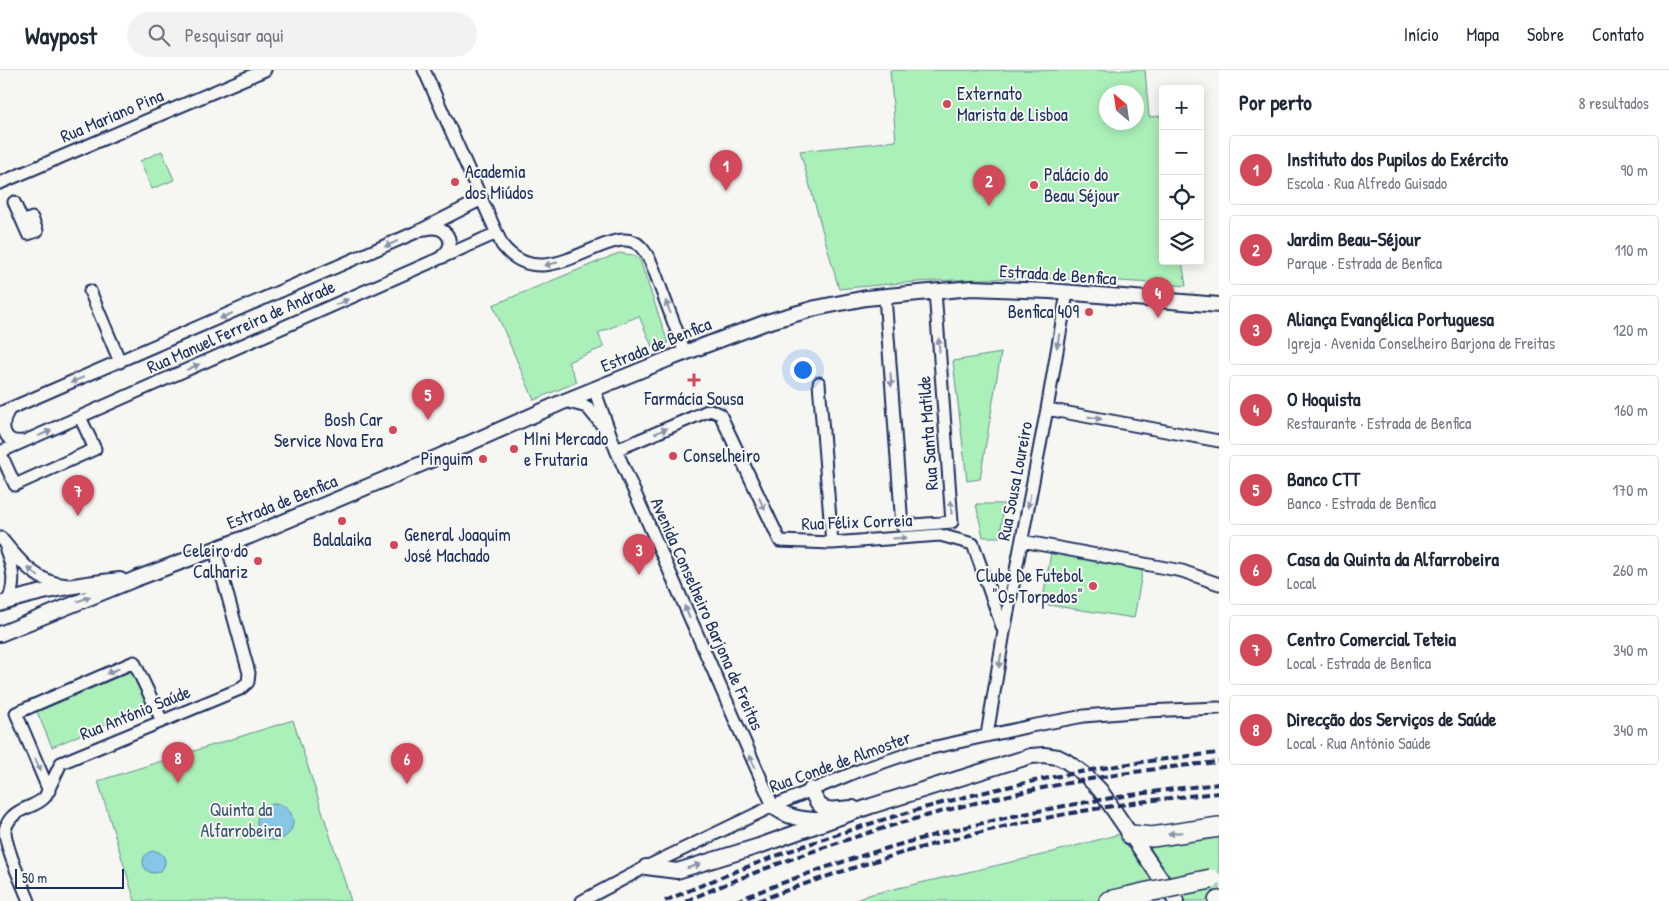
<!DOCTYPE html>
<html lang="pt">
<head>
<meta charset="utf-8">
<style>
  :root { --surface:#fff; --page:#f2f2f3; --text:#1f2937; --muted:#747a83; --line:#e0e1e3; --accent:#d1495b }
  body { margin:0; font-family:"Patrick Hand",sans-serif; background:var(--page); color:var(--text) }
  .controls { position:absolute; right:15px; top:15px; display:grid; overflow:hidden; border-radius:5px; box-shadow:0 2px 12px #0003 }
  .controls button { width:45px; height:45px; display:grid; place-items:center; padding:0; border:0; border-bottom:1px solid var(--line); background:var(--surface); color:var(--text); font:25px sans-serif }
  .compass { position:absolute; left:1099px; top:15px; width:45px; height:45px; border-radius:50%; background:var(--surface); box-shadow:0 2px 12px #0003; rotate:331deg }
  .scale { position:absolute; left:15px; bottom:12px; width:109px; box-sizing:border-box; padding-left:5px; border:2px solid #1b2f5e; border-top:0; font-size:14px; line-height:18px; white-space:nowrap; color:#1b2f5e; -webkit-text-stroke:4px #f6f6f2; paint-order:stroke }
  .you { position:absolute; left:802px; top:299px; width:18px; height:18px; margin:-12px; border:4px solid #fff; border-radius:50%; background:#1a73e8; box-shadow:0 0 0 8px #1a73e833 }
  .badge { display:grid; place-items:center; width:32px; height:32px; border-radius:50%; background:var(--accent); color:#fff; font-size:16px; font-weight:700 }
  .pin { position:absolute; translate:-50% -41px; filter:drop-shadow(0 1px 2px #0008) }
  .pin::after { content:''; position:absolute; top:26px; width:18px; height:15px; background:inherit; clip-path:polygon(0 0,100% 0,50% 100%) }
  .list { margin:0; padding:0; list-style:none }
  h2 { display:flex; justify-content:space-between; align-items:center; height:65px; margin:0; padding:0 20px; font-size:21px }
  h2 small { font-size:16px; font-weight:400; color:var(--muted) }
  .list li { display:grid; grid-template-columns:32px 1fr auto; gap:15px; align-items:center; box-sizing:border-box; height:70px; margin:0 10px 10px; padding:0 10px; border:1px solid var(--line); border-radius:5px }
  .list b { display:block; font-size:19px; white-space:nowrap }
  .list p { margin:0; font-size:16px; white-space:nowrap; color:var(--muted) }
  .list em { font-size:16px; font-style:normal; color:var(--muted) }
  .icon { flex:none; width:28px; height:28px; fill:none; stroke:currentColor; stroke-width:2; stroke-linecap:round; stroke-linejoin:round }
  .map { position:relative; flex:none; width:1219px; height:831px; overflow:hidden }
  header { display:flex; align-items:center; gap:30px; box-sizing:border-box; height:70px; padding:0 25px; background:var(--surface); border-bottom:1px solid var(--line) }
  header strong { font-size:24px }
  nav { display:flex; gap:28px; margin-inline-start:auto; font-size:18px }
  .search { width:350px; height:45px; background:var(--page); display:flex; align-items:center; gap:12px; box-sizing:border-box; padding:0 18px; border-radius:28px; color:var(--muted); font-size:19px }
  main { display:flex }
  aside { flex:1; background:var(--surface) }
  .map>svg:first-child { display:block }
  .green { fill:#abefb9; stroke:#638f8c; fill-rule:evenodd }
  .water { fill:#86c6e7; stroke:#5b8ab0 }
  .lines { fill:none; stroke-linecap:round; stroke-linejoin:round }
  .minor-casing { stroke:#1b2f5e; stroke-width:15 }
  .tertiary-casing { stroke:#1b2f5e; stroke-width:18 }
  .trunk-casing { stroke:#1b2f5e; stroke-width:22 }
  .minor { stroke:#f6f6f2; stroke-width:11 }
  .tertiary { stroke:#f6f6f2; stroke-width:14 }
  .trunk { stroke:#f6f6f2; stroke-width:19 }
  .rail { stroke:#1b2f5e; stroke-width:4; stroke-dasharray:8 4; stroke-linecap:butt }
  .trunk-bridge-casing { stroke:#1b2f5e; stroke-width:22; stroke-linecap:butt }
  .trunk-bridge { stroke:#f6f6f2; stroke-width:19 }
  .oneway { fill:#8892a8 }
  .poi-dot { fill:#d1495b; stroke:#f6f6f2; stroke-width:2 }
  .labels { text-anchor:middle; stroke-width:4; stroke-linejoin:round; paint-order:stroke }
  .poi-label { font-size:18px; fill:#1b2f5e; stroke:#f6f6f2; text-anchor:start }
  .street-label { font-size:18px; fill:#1b2f5e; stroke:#f6f6f2 }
  .park-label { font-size:18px; fill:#385570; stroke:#f6f6f2 }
</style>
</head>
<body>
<header>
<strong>Waypost</strong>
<div class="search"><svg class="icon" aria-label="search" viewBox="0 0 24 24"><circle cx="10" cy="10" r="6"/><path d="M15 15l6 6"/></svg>Pesquisar aqui</div>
<nav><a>Início</a><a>Mapa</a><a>Sobre</a><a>Contato</a></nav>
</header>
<main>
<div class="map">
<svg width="1219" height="831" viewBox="0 0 1219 831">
  <rect width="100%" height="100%" fill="#f6f6f2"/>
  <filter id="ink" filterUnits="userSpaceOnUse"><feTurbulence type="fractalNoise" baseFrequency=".02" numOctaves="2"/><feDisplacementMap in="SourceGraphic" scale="10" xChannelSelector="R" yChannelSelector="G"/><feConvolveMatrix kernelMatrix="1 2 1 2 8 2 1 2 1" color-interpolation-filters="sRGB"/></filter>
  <g filter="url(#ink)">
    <path class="green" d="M890,0H1145L1149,47L1163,46V191H1182L1186,216C1070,205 955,206 839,219L800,81L896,71ZM1106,22H1136V52H1106Z
      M162,81L174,110L152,119L140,91Z
      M619,183L633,185L640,190L668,273L653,279L639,246L598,263L604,277L568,292L577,312L534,330L493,235Z
      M1001,283L980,409L967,411L953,291Z
      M976,434H1004L1000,467H983Z
      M1051,483L1143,498L1134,548L1042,534Z
      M132,601L147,636L52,677L37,642Z
      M293,650L351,831H135L98,711Z
      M1219,749V831H853L872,824L1042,785L1116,765Z"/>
    <path class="water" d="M257 752a18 18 0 1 1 36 0a18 18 0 1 1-36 0Z
      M143 792a11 11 0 1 1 22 0a11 11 0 1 1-22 0Z"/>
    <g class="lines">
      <defs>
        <path id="minor" d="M424,0L502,175C547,232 612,146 641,177C651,188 656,205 661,219C669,240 677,261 685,283
          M0,113L265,0
          M14,132L28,164L37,161L32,148L23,152
          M426,159C445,153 459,173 442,186
          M90,221L120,292
          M885,226L902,456L952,452L935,221
          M819,313L832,473
          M594,319L616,380L773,736
          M565,331L587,337L606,360
          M1047,339L1219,371
          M9,340C0,354 2,374 23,371
          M0,343L421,160L482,129
          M80,347L95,379L15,415L0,382L25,371L497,163
          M616,380L710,340L720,344L780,471L832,473L940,465L973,474L1004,562
          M1,468C19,490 37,514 68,515
          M1022,471L1182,501L1219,514
          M6,480C13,498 16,513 8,531
          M987,665L1004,562L1047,339L1067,223
          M49,721L16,643L134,592L162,651
          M29,831C22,813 5,778 5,760C6,756 9,750 12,747C21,737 36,737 45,727L61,693L240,619L248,612L249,603L215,480
          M582,831L646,797L773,736L858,701L913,682L1031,656L1084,646L1145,641L1219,638"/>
        <path id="tertiary" d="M0,534C38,521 79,514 120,510
          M0,564L138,508L250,466L438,387L565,331L671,288L767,252L816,238L866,228L972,218L1050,221L1219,235
          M811,719C821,746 828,739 853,738
          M773,736C787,748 803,750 822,750
          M646,797L677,801L759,776L871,736L1031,686L1044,685L1058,687L1066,691L1084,704L1100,720L1176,831"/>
        <path id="trunk" d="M1131,765L1152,767L1219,757
          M1109,831L1148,822
          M1218,831H1219"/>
      </defs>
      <use href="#minor" class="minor-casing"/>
      <use href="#tertiary" class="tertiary-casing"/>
      <use href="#trunk" class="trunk-casing"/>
      <use href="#minor" class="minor"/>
      <use href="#tertiary" class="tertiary"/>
      <use href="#trunk" class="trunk"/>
      <path class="rail" d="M665,831C842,753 1027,701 1219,683
        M686,831C856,757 1035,709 1219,692
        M736,831C890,768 1054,731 1219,714
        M758,831C906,775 1061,737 1219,723"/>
      <defs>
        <path id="trunk-bridge" d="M1148,822L1211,809"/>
      </defs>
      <use href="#trunk-bridge" class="trunk-bridge-casing"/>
      <use href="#trunk-bridge" class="trunk-bridge"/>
    </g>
    <defs><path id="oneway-solid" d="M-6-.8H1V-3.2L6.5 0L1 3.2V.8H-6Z" transform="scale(1.25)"/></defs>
    <g class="oneway">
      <use href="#oneway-solid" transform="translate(391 174) rotate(156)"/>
      <use href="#oneway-solid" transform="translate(551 194) rotate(167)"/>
      <use href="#oneway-solid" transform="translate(342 232) rotate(-24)"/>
      <use href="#oneway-solid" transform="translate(668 237) rotate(-111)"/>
      <use href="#oneway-solid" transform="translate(226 246) rotate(156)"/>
      <use href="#oneway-solid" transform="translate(1058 271) rotate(100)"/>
      <use href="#oneway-solid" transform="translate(939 275) rotate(-94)"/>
      <use href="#oneway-solid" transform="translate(193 297) rotate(-24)"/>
      <use href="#oneway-solid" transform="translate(77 310) rotate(157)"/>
      <use href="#oneway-solid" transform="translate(891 310) rotate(86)"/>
      <use href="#oneway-solid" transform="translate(1095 348) rotate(11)"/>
      <use href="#oneway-solid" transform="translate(661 361) rotate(-23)"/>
      <use href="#oneway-solid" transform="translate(45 363) rotate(-24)"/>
      <use href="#oneway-solid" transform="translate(1029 431) rotate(101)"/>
      <use href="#oneway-solid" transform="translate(762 434) rotate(65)"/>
      <use href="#oneway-solid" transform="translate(951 437) rotate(-94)"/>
      <use href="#oneway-solid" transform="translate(900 468) rotate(-4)"/>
      <use href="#oneway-solid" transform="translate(33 502) rotate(-141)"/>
      <use href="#oneway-solid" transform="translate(84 529) rotate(-21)"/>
      <use href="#oneway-solid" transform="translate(687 542) rotate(-113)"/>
      <use href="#oneway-solid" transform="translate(1000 591) rotate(99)"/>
      <use href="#oneway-solid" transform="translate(113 601) rotate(157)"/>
      <use href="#oneway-solid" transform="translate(752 691) rotate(-115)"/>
      <use href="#oneway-solid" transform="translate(38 695) rotate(67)"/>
      <use href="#oneway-solid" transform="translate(1175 763) rotate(172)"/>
      <use href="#oneway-solid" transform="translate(694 796) rotate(-17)"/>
    </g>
  </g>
  <g class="poi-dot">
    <circle cx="947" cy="34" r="5"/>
    <circle cx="455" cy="112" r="5"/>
    <circle cx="1034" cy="115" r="5"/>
    <circle cx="1089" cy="242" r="5"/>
    <path d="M691.5 302.5h5v5h5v5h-5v5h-5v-5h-5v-5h5z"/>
    <circle cx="393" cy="360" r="5"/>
    <circle cx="514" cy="379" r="5"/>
    <circle cx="673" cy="386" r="5"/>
    <circle cx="483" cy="389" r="5"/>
    <circle cx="342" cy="451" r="5"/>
    <circle cx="394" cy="475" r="5"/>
    <circle cx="258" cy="491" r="5"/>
    <circle cx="1093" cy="516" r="5"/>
  </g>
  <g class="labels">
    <g class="poi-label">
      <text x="957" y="30">Externato<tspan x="957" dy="21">Marista de Lisboa</tspan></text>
      <text x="465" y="108">Academia<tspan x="465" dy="21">dos Miúdos</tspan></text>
      <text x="1044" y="111">Palácio do<tspan x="1044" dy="21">Beau Séjour</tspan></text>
      <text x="1079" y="248" text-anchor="end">Benfica 409</text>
      <text x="694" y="335" text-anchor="middle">Farmácia Sousa</text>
      <text x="383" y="356" text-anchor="end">Bosh Car<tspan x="383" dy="21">Service Nova Era</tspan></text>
      <text x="524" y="375">MIni Mercado<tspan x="524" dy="21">e Frutaria</tspan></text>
      <text x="683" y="392">Conselheiro</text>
      <text x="473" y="395" text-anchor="end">Pinguim</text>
      <text x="404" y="471">General Joaquim<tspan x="404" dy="21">José Machado</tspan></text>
      <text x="342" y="476" text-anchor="middle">Balalaika</text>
      <text x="248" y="487" text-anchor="end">Celeiro do<tspan x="248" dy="21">Calhariz</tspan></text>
      <text x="1083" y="512" text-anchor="end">Clube De Futebol<tspan x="1083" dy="21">"Os Torpedos"</tspan></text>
    </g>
    <g class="street-label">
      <text transform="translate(112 46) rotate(-23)" y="6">Rua Mariano Pina</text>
      <text transform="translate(1058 205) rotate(4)" y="6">Estrada de Benfica</text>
      <text transform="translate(241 257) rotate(-24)" y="6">Rua Manuel Ferreira de Andrade</text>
      <text transform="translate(656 275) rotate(-22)" y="6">Estrada de Benfica</text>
      <text transform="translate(928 363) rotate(-94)" y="6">Rua Santa Matilde</text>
      <text transform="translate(1015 411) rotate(-79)" y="6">Rua Sousa Loureiro</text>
      <text transform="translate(282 432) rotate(-22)" y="6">Estrada de Benfica</text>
      <text transform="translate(857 452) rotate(-2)" y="6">Rua Félix Correia</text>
      <text transform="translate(707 544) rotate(66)" y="6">Avenida Conselheiro Barjona de Freitas</text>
      <text transform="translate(135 643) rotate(-22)" y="6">Rua António Saúde</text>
      <text transform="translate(840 692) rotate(-20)" y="6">Rua Conde de Almoster</text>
    </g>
    <g class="park-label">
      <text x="241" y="746">Quinta da<tspan x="241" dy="21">Alfarrobeira</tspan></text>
    </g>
  </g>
</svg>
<div class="controls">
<button>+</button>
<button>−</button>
<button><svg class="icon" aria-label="locate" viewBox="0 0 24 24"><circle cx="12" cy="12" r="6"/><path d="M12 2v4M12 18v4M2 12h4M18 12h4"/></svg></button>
<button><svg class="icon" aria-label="layers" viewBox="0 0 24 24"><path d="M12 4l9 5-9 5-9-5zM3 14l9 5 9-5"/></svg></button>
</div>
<svg class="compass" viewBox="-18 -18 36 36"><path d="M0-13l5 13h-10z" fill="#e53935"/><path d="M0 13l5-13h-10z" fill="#747a83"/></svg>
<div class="scale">50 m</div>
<div class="you"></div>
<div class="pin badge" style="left:726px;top:121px">1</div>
<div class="pin badge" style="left:989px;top:136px">2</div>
<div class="pin badge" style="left:639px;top:505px">3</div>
<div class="pin badge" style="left:1158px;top:248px">4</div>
<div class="pin badge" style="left:428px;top:350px">5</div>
<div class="pin badge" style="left:407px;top:714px">6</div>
<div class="pin badge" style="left:78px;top:446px">7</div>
<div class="pin badge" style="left:178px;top:713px">8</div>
</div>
<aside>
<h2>Por perto<small>8 resultados</small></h2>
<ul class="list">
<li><span class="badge">1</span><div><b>Instituto dos Pupilos do Exército</b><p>Escola · Rua Alfredo Guisado</p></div><em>90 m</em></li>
<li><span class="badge">2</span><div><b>Jardim Beau-Séjour</b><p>Parque · Estrada de Benfica</p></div><em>110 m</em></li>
<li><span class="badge">3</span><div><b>Aliança Evangélica Portuguesa</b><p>Igreja · Avenida Conselheiro Barjona de Freitas</p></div><em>120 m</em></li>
<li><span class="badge">4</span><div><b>O Hoquista</b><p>Restaurante · Estrada de Benfica</p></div><em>160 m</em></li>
<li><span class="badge">5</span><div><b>Banco CTT</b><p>Banco · Estrada de Benfica</p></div><em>170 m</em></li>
<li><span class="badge">6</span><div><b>Casa da Quinta da Alfarrobeira</b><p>Local</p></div><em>260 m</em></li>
<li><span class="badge">7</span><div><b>Centro Comercial Teteia</b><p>Local · Estrada de Benfica</p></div><em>340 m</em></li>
<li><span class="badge">8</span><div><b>Direcção dos Serviços de Saúde</b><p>Local · Rua António Saúde</p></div><em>340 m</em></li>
</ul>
</aside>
</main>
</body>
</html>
